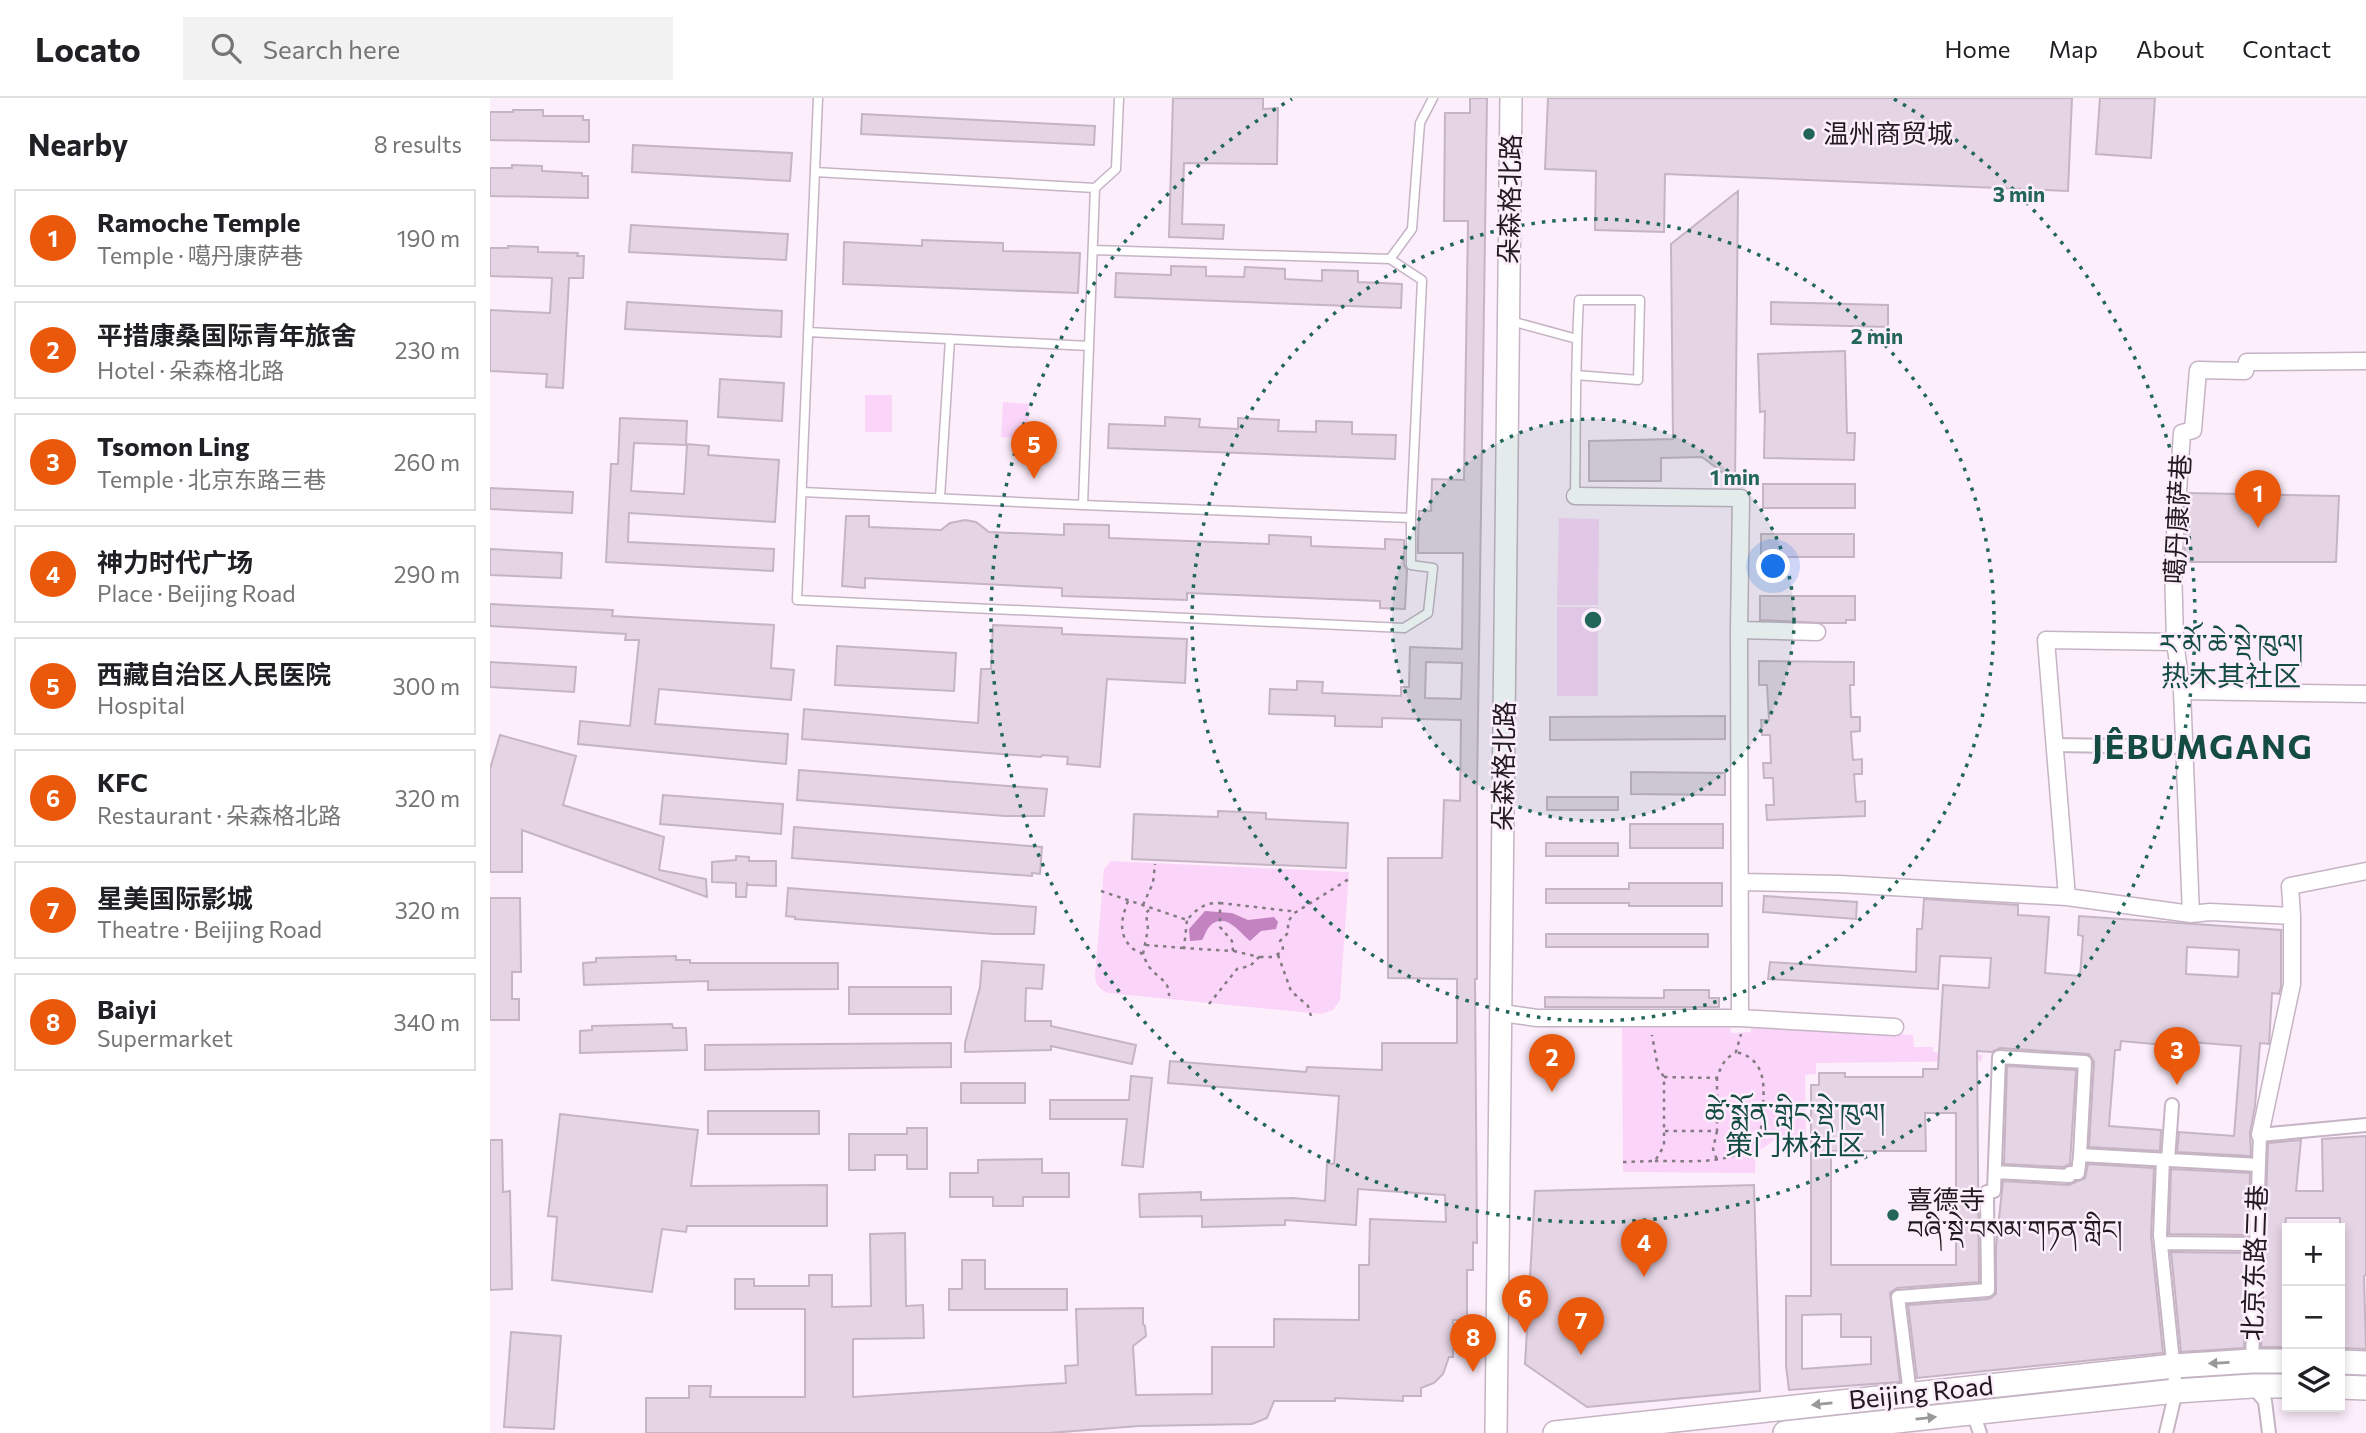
<!DOCTYPE html>
<html lang="en">
<head>
<meta charset="utf-8">
<style>
  :root { --surface:#fff; --page:#f2f2f2; --text:#202124; --muted:#757577; --line:#e0e0e0; --accent:#ea580c }
  body { margin:0; font-family:Commissioner,"Noto Sans SC","Noto Serif Tibetan",sans-serif; background:var(--page); color:var(--text) }
  .controls { position:absolute; right:21px; bottom:21px; display:grid; overflow:hidden; border-radius:0px; box-shadow:0 4px 10px #0003 }
  .controls button { width:63px; height:63px; display:grid; place-items:center; padding:0; border:0; border-bottom:2px solid var(--line); background:var(--surface); color:var(--text); font:35px sans-serif }
  .you { position:absolute; left:1284px; top:469px; width:24px; height:24px; margin:-18px; border:5px solid #fff; border-radius:50%; background:#1a73e8; box-shadow:0 0 0 10px #1a73e833 }
  .badge { display:grid; place-items:center; width:46px; height:46px; border-radius:50%; background:var(--accent); color:#fff; font-size:23px; font-weight:700 }
  .pin { position:absolute; translate:-50% -58px; filter:drop-shadow(0 2px 4px #0008) }
  .pin::after { content:''; position:absolute; top:37px; width:24px; height:21px; background:inherit; clip-path:polygon(0 0,100% 0,50% 100%) }
  .list { margin:0; padding:0; list-style:none }
  h2 { display:flex; justify-content:space-between; align-items:center; height:91px; margin:0; padding:0 28px; font-size:30px }
  h2 small { font-size:23px; font-weight:400; color:var(--muted) }
  .list li { display:grid; grid-template-columns:46px 1fr auto; gap:21px; align-items:center; box-sizing:border-box; height:98px; margin:0 14px 14px; padding:0 14px; border:2px solid var(--line); border-radius:0px }
  .list b { display:block; font-size:26px; white-space:nowrap }
  .list p { margin:0; font-size:23px; white-space:nowrap; color:var(--muted) }
  .list em { font-size:23px; font-style:normal; color:var(--muted) }
  .icon { flex:none; width:38px; height:38px; fill:none; stroke:currentColor; stroke-width:2; stroke-linecap:round; stroke-linejoin:round }
  .map { position:relative; flex:none; width:1876px; height:1335px; overflow:hidden }
  header { display:flex; align-items:center; gap:42px; box-sizing:border-box; height:98px; padding:0 35px; background:var(--surface); border-bottom:2px solid var(--line) }
  header strong { font-size:33px }
  nav { display:flex; gap:38px; margin-inline-start:auto; font-size:24px }
  .search { width:490px; height:63px; background:var(--page); display:flex; align-items:center; gap:18px; box-sizing:border-box; padding:0 24px; border-radius:0px; color:var(--muted); font-size:26px }
  main { display:flex }
  aside { flex:1; background:var(--surface) }
  .map>svg:first-child { display:block }
  .green { fill:#fbd5f9 }
  .water { fill:#c283c0 }
  .building { fill:#e5d4e4; stroke:#c6b4c4; stroke-width:2; fill-rule:evenodd }
  .lines { fill:none; stroke-linecap:round; stroke-linejoin:round }
  .service-casing { stroke:#c5b4c4; stroke-width:11 }
  .pedestrian-casing { stroke:#c5b4c4; stroke-width:16 }
  .minor-casing { stroke:#c5b4c4; stroke-width:19 }
  .tertiary-casing { stroke:#c5b4c4; stroke-width:24 }
  .secondary-casing { stroke:#c5b4c4; stroke-width:26 }
  .path { stroke:#847a84; stroke-width:2.5; stroke-dasharray:3.5 5; stroke-linecap:butt }
  .service { stroke:#fff; stroke-width:8 }
  .pedestrian { stroke:#fff; stroke-width:12 }
  .minor { stroke:#fff; stroke-width:16 }
  .tertiary { stroke:#fff; stroke-width:21 }
  .secondary { stroke:#fff; stroke-width:23 }
  .oneway { fill:#9b989b }
  .ring { fill:none; stroke:#216659; stroke-width:3.5; stroke-dasharray:3.5 7 }
  .poi-dot { fill:#216659; stroke:#fdeefc; stroke-width:2.5 }
  .labels { text-anchor:middle; stroke-width:5; stroke-linejoin:round; paint-order:stroke }
  .poi-label { font-size:26px; fill:#211b21; stroke:#fdeefc; text-anchor:start }
  .street-label { font-size:26px; fill:#211b21; stroke:#fdeefc }
  .neighbourhood-label { font-size:28px; fill:#144c42; stroke:#fdeefc }
  .district-label { font-size:33px; font-weight:bold; letter-spacing:2px; fill:#144c42; stroke:#fdeefc }
  .centre { fill:#216659; stroke:#fdeefc; stroke-width:3.5 }
  .ring-label { font-size:21px; text-anchor:middle; font-weight:bold; fill:#216659; stroke:#fdeefc; stroke-width:5; stroke-linejoin:round; paint-order:stroke }
</style>
</head>
<body>
<header>
<strong>Locato</strong>
<div class="search"><svg class="icon" aria-label="search" viewBox="0 0 24 24"><circle cx="10" cy="10" r="6"/><path d="M15 15l6 6"/></svg>Search here</div>
<nav><a>Home</a><a>Map</a><a>About</a><a>Contact</a></nav>
</header>
<main>
<aside>
<h2>Nearby<small>8 results</small></h2>
<ul class="list">
<li><span class="badge">1</span><div><b>Ramoche Temple</b><p>Temple · 噶丹康萨巷</p></div><em>190 m</em></li>
<li><span class="badge">2</span><div><b>平措康桑国际青年旅舍</b><p>Hotel · 朵森格北路</p></div><em>230 m</em></li>
<li><span class="badge">3</span><div><b>Tsomon Ling</b><p>Temple · 北京东路三巷</p></div><em>260 m</em></li>
<li><span class="badge">4</span><div><b>神力时代广场</b><p>Place · Beijing Road</p></div><em>290 m</em></li>
<li><span class="badge">5</span><div><b>西藏自治区人民医院</b><p>Hospital</p></div><em>300 m</em></li>
<li><span class="badge">6</span><div><b>KFC</b><p>Restaurant · 朵森格北路</p></div><em>320 m</em></li>
<li><span class="badge">7</span><div><b>星美国际影城</b><p>Theatre · Beijing Road</p></div><em>320 m</em></li>
<li><span class="badge">8</span><div><b>Baiyi</b><p>Supermarket</p></div><em>340 m</em></li>
</ul>
</aside>
<div class="map">
<svg width="1876" height="1335" viewBox="0 0 1876 1335">
  <rect width="100%" height="100%" fill="#fdeefc"/>
  <path class="green" d="M375,297H402V334H375Z
    M513,304L539,306L537,341L511,339Z
    M1069,420L1109,421L1108,507H1067Z
    M1067,509H1108V598H1067Z
    M621,763L859,774L850,902L843,912L831,916L618,895C609,891 606,887 605,878L614,771Z
    M1261,927L1423,937L1424,949H1443V954L1493,957L1491,963L1326,965V976L1315,977L1316,1042L1283,1043L1266,1055L1265,1075L1133,1074L1132,930H1240L1241,935L1261,934Z"/>
  <path class="water" d="M715,813L742,815L758,822L784,819L788,824L786,831L771,833L760,843C750,835 736,814 721,827C716,831 715,838 712,842L700,843L699,831Z"/>
  <path class="building" d="M683,0H773V11L788,10L787,66L694,65L692,126L734,127L733,141L679,139Z
    M980,0H997L987,689V881H985L987,1145L983,1144V1172H977V1222H963V1259H959L953,1276L944,1285L931,1290V1298H913V1303L845,1300V1303H784L777,1320L762,1326L649,1328L559,1335H156V1300H199V1288H221L220,1299H315V1211H245V1181H264V1188H319V1177H342V1209L381,1208L380,1136L415,1135L416,1208L433,1207L434,1240L363,1241V1299L576,1285L575,1268L588,1267L586,1211L653,1210V1226L655,1228L656,1238L643,1248L646,1297L722,1296V1249H784V1221L869,1222V1167H879L880,1121L956,1124L955,1097L868,1091L866,1127L795,1122V1127L712,1129V1118L650,1119L649,1096L711,1094V1102L803,1100L835,1103L837,1065L844,1066L849,998L678,985L680,963L816,974L817,969L892,972V945H967V881L898,880V760H952L954,702L970,703L971,622L892,620V629L845,628V618L779,616L780,591L807,592V583L833,584L832,595L911,598V589H919L920,549L972,551L973,455H928V442L929,413H941L942,381L974,382L978,123H954L955,15H980ZM936,564L972,565L971,601L935,600Z
    M1058,0H1582L1578,93L1175,76L1174,134L1105,132L1106,73L1055,71Z
    M1610,0H1665L1661,60L1606,56Z
    M23,12H53V18H93V22H99V44L0,42V14H23Z
    M372,16L605,28L604,47L371,36Z
    M143,47L302,55L300,83L142,74Z
    M22,67L52,68V73L92,75V78H98V100L0,98V70H22Z
    M1248,93L1245,384L1212,359L1171,360V383H1099V343L1183,341L1181,146Z
    M141,127L298,136L296,162L139,154Z
    M432,142L513,145V153L590,155L588,195L353,186L354,144L432,148Z
    M18,148L48,149V154L88,155L87,158H94L93,180H79L73,290L56,289L57,276L0,273V212L60,215L62,180L0,178V150H18Z
    M681,168L716,169V178L754,179L755,169L795,171V181L832,183V172L868,173V184L912,186L911,210L625,199L626,175L681,177Z
    M137,204L292,213L291,239L135,231Z
    M1281,204L1398,207V229L1281,226Z
    M1355,253L1357,335H1365L1364,362L1274,360L1275,313L1270,314L1268,256Z
    M230,281L294,285L292,323L228,319Z
    M675,319L710,321L709,329L748,331V320L789,322L788,333L826,334V323L862,324V336L906,337L905,361L618,350L619,326L675,328Z
    M130,320L197,323L196,347L144,345L141,393L194,396L197,346L219,348L218,357L289,362L285,424L139,415L138,444L284,451L283,473L116,464L121,366H128Z
    M1273,386H1365V410H1273Z
    M0,390L83,394L82,415L0,411Z
    M1698,395L1849,398L1846,464H1694Z
    M356,418H379V429L451,432L460,425L475,422L486,424L499,434L574,437V426L619,427V440L779,446V437L821,439V448L895,451V441L914,442V467L917,472L915,511L890,510V503L697,495V502L572,498V490L375,480V490L352,488Z
    M1271,436H1364V459H1271Z
    M0,451L72,455L71,480L0,477Z
    M1270,498H1365V522H1356V525H1332L1270,522Z
    M0,506L123,512L122,518L284,527L281,570L304,572L301,602L169,591L165,626L298,636L296,666L88,646L90,623L140,628L149,542H135L136,536L0,528Z
    M503,527L572,530V536L697,541L695,585L617,581L610,669L577,666L578,659L552,657L551,659L312,641L314,611L488,625L491,571H501Z
    M347,548L466,555L464,593L345,587Z
    M1269,563L1364,564V587H1360L1361,619H1370V633L1361,634L1363,662L1372,661V676H1364L1366,704L1375,703V718L1277,722L1276,707H1284L1283,680H1274L1273,665H1281L1280,637H1272L1271,622H1279L1277,587H1269Z
    M0,564L86,569L84,594L0,589Z
    M1235,618V641L1060,642V619Z
    M10,637L86,658L73,707L174,739L169,772L216,781L217,799L32,732V774H0V671Z
    M309,672L557,691L554,718H515L307,702Z
    M1141,674L1235,675V697L1141,696Z
    M173,697L293,706L291,736L170,726Z
    M1057,699H1128V712H1057Z
    M728,713L776,715V721L858,725L856,770L642,761L644,716L728,719Z
    M1140,726H1233V750H1140Z
    M304,729L552,749L550,776L542,775V778L302,760Z
    M1056,745H1128V758H1056Z
    M246,758L259,759V763H286V788L259,787L257,785L256,799H246V785L222,784V764L246,762Z
    M1139,785H1232V808H1139V805H1056V791H1139Z
    M298,790L546,809L544,836H504L305,821V819L296,818Z
    M1274,798L1367,804L1366,821L1273,814Z
    M0,800H30L31,874H22V901H29V922H0Z
    M1434,801L1528,807V817L1559,819L1555,875L1590,878L1593,838L1588,837L1589,818L1791,832V889L1789,896L1782,895L1779,946L1770,945L1765,1008L1760,1035L1761,1058L1687,1054L1689,1034L1744,1038L1751,948L1674,942V947L1631,943L1630,952H1625L1619,1028L1671,1032L1670,1053L1599,1049L1604,964L1599,956L1510,950L1502,954L1487,953L1489,1184L1407,1190L1400,1195L1410,1284L1299,1292L1296,1268V1198H1321V987H1329V975H1355V979H1433V971H1448L1453,887L1499,890L1501,860L1450,858L1448,891L1278,881L1280,864L1426,874L1427,831H1432ZM1697,849L1749,852L1748,879L1696,876ZM1435,1015H1466V1167H1341V1053H1436ZM1351,1216V1239H1381V1266L1312,1271V1217Z
    M1056,836H1218V849H1056Z
    M186,858V862H200V865H348V891L218,892V883L94,887L93,865L106,864V860Z
    M492,863L554,867L552,891L536,890L535,923H561V928L646,947L642,966L561,948V952L475,954V945L490,889Z
    M359,889H461V916H359Z
    M1174,892H1219V900H1229V909H1055V899L1174,900Z
    M182,926L183,930H196L197,952L90,955V933L102,932V928Z
    M461,945V969L215,972V947Z
    M1517,968L1586,972L1580,1066L1574,1069L1514,1066Z
    M641,978L662,980L653,1069L632,1067L637,1021H560V1002H639Z
    M471,985H535V1005H471Z
    M218,1013H329V1036H218Z
    M70,1016L208,1032L201,1088L337,1087V1128H197L196,1134L172,1131L162,1194L62,1182L67,1119L58,1118Z
    M417,1030H437V1071H417V1057H385V1072H359V1036H417Z
    M1876,1038V1177L1874,1178L1876,1251L1850,1250V1120H1796L1794,1146H1797V1249H1771L1778,1045L1811,1042L1806,1093H1833L1832,1041Z
    M0,1042H12L13,1094L20,1093L22,1191L0,1192Z
    M552,1061V1075H579V1099H533V1108H503V1099H460V1075H488V1062Z
    M1598,1066L1664,1070L1661,1138L1673,1255L1427,1280L1418,1207L1499,1201L1506,1196V1148L1513,1083L1579,1087L1595,1080Z
    M1681,1071L1760,1075L1758,1137L1679,1136Z
    M1264,1087L1270,1293L1097,1309L1035,1266L1045,1093Z
    M1681,1154L1757,1155L1754,1250L1691,1254Z
    M472,1162H495V1191H577V1212H459V1191H472Z
    M21,1234L71,1238L64,1331L14,1329Z"/>
  <g class="lines">
    <defs>
      <path id="service" d="M328,0L307,502L914,530L938,515L943,470L921,467V420L593,407
        M325,74L605,90
        M603,152L900,161L922,131L930,25L943,0
        M900,161L932,182L921,420
        M1021,223L1087,241
        M318,234L599,248
        M312,394L593,407L605,90L626,71L629,0
        M1085,398C1086,333 1085,267 1089,202H1150L1148,282L1086,277
        M450,400L460,241"/>
      <path id="pedestrian" d="M1565,647L1695,649
        M1673,1062L1670,1137L1686,1293L1676,1335
        M1678,1062L1682,1007
        M1505,1074L1579,1078L1580,1075H1588L1590,1057L1769,1067
        M1671,1145L1766,1146
        M1762,1263L1770,1037L1876,1027
        M1762,1288L1775,1303L1779,1335
        M1420,1296L1408,1199L1498,1192L1497,1094L1504,1093L1509,959L1595,964L1590,1057
        M1483,1315L1490,1335"/>
      <path id="minor" d="M1085,398L1251,400L1249,532L1250,920
        M1249,532L1327,534
        M1692,593L1876,596
        M1251,784L1349,786L1577,799L1701,816L1720,814L1802,818L1800,788L1876,773
        M1577,799L1556,542L1685,544
        M1701,816L1692,593L1685,544L1683,466L1692,335L1703,332L1708,272L1755,273L1757,264L1876,263
        M1012,915L1047,920H1250L1405,929
        M1770,1037L1802,886V818"/>
      <path id="tertiary" d="M1006,1335L1021,0"/>
      <path id="secondary" d="M1850,1264L1876,1265
        M1850,1289L1876,1290
        M1065,1335L1684,1268L1762,1263H1797
        M1295,1335L1686,1293L1762,1288H1797"/>
    </defs>
    <use href="#service" class="service-casing"/>
    <use href="#pedestrian" class="pedestrian-casing"/>
    <use href="#minor" class="minor-casing"/>
    <use href="#tertiary" class="tertiary-casing"/>
    <use href="#secondary" class="secondary-casing"/>
    <path class="path" d="M611,793L697,822C706,811 716,804 730,805V829L742,843L743,853L694,850L697,822
      M638,803C632,819 627,836 642,850C644,852 648,853 651,855C655,859 656,865 660,870C671,883 680,882 679,901
      M730,805L800,813L803,816L862,779
      M653,807L663,785L665,766
      M656,847L694,850
      M653,856L658,831L656,815L661,810
      M788,857L801,893L818,908L821,918
      M770,859H782L792,854L793,850L790,843L798,835V824L803,816
      M719,906L747,871L760,868L769,859L744,853
      M1174,979L1227,980C1231,968 1235,960 1246,954L1251,936
      M1175,1033H1227V980
      M1227,1033L1223,1051L1227,1062
      M1165,1063C1197,1062 1257,1071 1271,1032C1272,1002 1284,963 1246,954
      M1133,1064L1165,1063L1174,1048V979L1168,970L1162,937"/>
    <use href="#service" class="service"/>
    <use href="#pedestrian" class="pedestrian"/>
    <use href="#minor" class="minor"/>
    <use href="#tertiary" class="tertiary"/>
    <use href="#secondary" class="secondary"/>
  </g>
  <defs><path id="oneway-solid" d="M-6-.8H1V-3.2L6.5 0L1 3.2V.8H-6Z" transform="scale(1.75)"/></defs>
  <g class="oneway">
    <use href="#oneway-solid" transform="translate(1729 1265) rotate(177)"/>
    <use href="#oneway-solid" transform="translate(1332 1306) rotate(174)"/>
    <use href="#oneway-solid" transform="translate(1436 1320) rotate(-6)"/>
  </g>
  <circle cx="1103" cy="522" r="201" fill="#216659" fill-opacity=".12"/>
  <g class="ring">
    <circle cx="1103" cy="522" r="201"/>
    <circle cx="1103" cy="522" r="401"/>
    <path d="M1404 1A602 602 0 1 1 802 1"/>
  </g>
  <g class="poi-dot">
    <circle cx="1319" cy="36" r="7"/>
    <circle cx="1403" cy="1117" r="7"/>
  </g>
  <g class="labels">
    <g class="poi-label">
      <text x="1333" y="45">温州商贸城</text>
      <text x="1417" y="1111">喜德寺<tspan x="1417" dy="30">བཞི་སྡེ་བསམ་གཏན་གླིང།</tspan></text>
    </g>
    <g class="street-label">
      <text transform="translate(1020 101) rotate(-89)" y="9">朵森格北路</text>
      <text transform="translate(1688 421) rotate(-87)" y="9">噶丹康萨巷</text>
      <text transform="translate(1014 668) rotate(-89)" y="9">朵森格北路</text>
      <text transform="translate(1765 1165) rotate(-88)" y="9">北京东路三巷</text>
      <text transform="translate(1431 1295) rotate(-6)" y="9">Beijing Road</text>
    </g>
    <g class="neighbourhood-label">
      <text x="1741" y="556">ར་མོ་ཆེ་སྡེ་ཁུལ།<tspan x="1741" dy="32">热木其社区</tspan></text>
      <text x="1305" y="1025">ཚེ་སྨོན་གླིང་སྡེ་ཁུལ།<tspan x="1305" dy="32">策门林社区</tspan></text>
    </g>
    <g class="district-label">
      <text x="1713" y="661">JÊBUMGANG</text>
    </g>
  </g>
  <circle cx="1103" cy="522" r="10" class="centre"/>
  <g class="ring-label">
    <text x="1529" y="104">3 min</text>
    <text x="1387" y="246">2 min</text>
    <text x="1245" y="387">1 min</text>
  </g>
</svg>
<div class="controls">
<button>+</button>
<button>−</button>
<button><svg class="icon" aria-label="layers" viewBox="0 0 24 24"><path d="M12 4l9 5-9 5-9-5zM3 14l9 5 9-5"/></svg></button>
</div>
<div class="you"></div>
<div class="pin badge" style="left:1768px;top:430px">1</div>
<div class="pin badge" style="left:1062px;top:994px">2</div>
<div class="pin badge" style="left:1687px;top:987px">3</div>
<div class="pin badge" style="left:1154px;top:1179px">4</div>
<div class="pin badge" style="left:544px;top:381px">5</div>
<div class="pin badge" style="left:1035px;top:1235px">6</div>
<div class="pin badge" style="left:1091px;top:1257px">7</div>
<div class="pin badge" style="left:983px;top:1274px">8</div>
</div>
</main>
</body>
</html>
